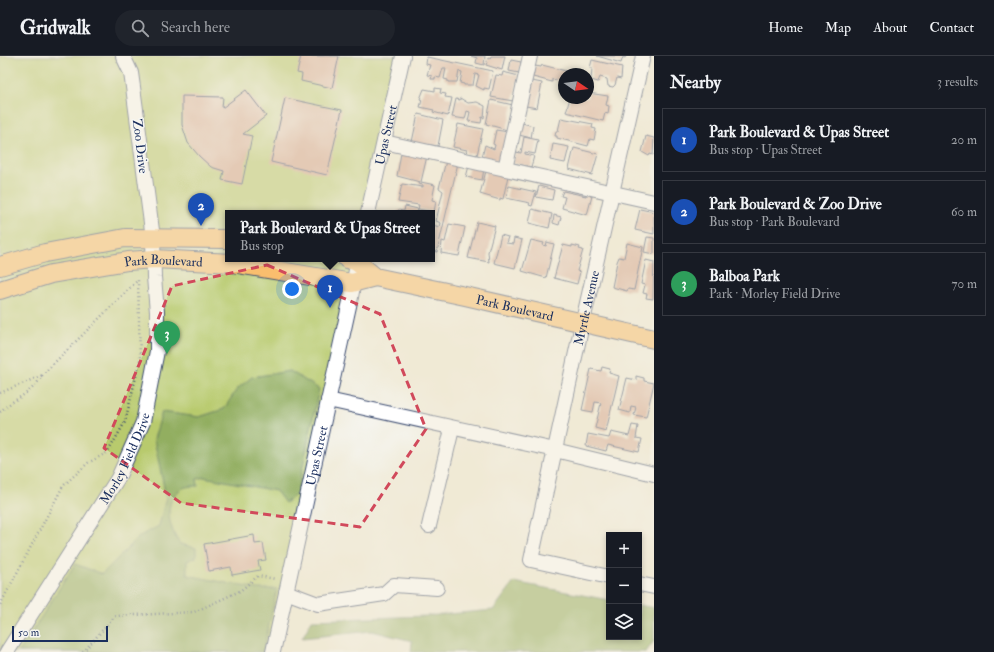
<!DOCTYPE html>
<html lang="en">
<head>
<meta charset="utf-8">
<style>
  :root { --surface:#171b24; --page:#20242c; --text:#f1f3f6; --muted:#9ea1a6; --line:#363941; --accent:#7c3aed }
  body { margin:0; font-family:"IM FELL Double Pica",serif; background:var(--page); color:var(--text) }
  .controls { position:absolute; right:12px; bottom:12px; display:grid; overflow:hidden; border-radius:0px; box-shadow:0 2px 6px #0003 }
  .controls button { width:36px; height:36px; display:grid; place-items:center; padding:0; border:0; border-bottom:1px solid var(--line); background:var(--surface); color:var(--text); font:20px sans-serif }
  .compass { position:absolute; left:558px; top:12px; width:36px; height:36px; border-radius:50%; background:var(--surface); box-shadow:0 2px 6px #0003; rotate:103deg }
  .scale { position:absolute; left:12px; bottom:10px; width:96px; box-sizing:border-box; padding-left:4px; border:2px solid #1b2f5e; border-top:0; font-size:11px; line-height:14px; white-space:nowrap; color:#1b2f5e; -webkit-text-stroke:3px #f6f6f2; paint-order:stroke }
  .you { position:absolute; left:292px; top:233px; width:14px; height:14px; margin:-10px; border:3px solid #fff; border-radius:50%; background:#1a73e8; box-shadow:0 0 0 6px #1a73e833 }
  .badge { display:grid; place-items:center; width:26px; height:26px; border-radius:50%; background:var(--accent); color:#fff; font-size:13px; font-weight:700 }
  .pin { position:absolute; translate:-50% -33px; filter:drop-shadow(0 1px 2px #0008) }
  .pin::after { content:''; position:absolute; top:21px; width:14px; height:12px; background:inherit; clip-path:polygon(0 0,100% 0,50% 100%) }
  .popup { position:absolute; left:225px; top:154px; width:210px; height:52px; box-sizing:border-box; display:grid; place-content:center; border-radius:0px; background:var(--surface); filter:drop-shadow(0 1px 3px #0005); font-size:13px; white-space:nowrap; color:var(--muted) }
  .popup b { font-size:15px; color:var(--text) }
  .popup::after { content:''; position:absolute; left:50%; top:100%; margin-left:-8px; border:8px solid transparent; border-top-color:var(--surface) }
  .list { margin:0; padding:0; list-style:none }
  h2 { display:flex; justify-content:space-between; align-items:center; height:52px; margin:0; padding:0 16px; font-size:17px }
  h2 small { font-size:13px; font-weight:400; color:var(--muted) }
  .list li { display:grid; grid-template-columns:26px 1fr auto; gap:12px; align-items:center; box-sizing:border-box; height:64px; margin:0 8px 8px; padding:0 8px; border:1px solid var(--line); border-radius:0px }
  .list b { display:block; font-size:15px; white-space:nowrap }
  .list p { margin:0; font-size:13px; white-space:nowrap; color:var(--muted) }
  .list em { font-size:13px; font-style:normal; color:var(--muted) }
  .icon { flex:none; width:22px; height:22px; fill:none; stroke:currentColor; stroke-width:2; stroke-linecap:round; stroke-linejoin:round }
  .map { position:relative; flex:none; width:654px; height:596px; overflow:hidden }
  header { display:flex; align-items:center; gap:24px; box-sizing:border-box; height:56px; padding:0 20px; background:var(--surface); border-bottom:1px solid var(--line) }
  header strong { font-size:19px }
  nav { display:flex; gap:22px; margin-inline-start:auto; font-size:14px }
  .search { width:280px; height:36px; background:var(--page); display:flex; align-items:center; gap:10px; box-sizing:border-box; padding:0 14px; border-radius:22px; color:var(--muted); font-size:15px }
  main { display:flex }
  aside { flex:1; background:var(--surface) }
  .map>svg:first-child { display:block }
  .green { fill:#b8ca6d; stroke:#6a7c66 }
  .forest { fill:#92ae60; stroke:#566e5f }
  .building { fill:#d5a48f }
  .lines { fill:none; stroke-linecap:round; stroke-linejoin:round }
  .minor-casing { stroke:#3b4b70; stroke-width:16 }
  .major-casing { stroke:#3b4b70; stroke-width:20 }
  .path { stroke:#3b4b70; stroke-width:2.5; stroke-dasharray:1 3; stroke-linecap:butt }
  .minor { stroke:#fff; stroke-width:14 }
  .major { stroke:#fabe6e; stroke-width:18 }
  .marked { fill:none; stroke:#d1495b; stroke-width:3; stroke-dasharray:8 5; stroke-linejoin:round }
  .labels { text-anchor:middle; stroke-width:3; stroke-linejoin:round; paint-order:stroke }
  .street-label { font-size:13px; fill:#1b2f5e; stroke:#f6f6f2 }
</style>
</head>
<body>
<header>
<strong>Gridwalk</strong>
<div class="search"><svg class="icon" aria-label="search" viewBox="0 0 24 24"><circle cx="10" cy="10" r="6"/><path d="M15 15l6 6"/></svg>Search here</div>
<nav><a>Home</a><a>Map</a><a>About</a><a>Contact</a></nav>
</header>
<main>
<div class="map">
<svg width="654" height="596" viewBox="0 0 654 596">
  <rect width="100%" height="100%" fill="#f6f6f2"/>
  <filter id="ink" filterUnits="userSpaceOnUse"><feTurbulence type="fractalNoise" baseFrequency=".025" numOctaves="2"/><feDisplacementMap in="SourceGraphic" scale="8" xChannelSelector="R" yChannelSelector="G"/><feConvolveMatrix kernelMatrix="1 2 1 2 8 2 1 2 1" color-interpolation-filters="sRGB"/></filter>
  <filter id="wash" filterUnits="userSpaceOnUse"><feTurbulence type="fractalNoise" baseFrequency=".012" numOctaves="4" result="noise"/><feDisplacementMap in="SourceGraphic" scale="16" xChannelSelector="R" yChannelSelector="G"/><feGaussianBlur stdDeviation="0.9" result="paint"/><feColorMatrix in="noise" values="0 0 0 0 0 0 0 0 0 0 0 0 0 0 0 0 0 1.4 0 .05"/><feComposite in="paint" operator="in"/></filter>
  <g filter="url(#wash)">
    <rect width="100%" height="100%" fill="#f0ead6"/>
    <path class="green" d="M0,0H400L366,157H228V203H355L269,596H0Z"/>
    <path class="forest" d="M290,315L319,333L297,438L285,447L276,435L204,421L197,423L198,430C194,430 187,430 183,432C161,444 169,473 180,488L196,492V501L187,505V519L257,533H277L263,596H19L75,508L102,518L140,480L159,470L166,441L154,383L162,356L199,361L224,353L237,333L252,321Z
      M514,526L609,544V581H639V549L654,552V585L646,596H411L412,585L372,575L302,582L312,564L426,560L493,554Z"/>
    <g id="blocks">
      <path class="building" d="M301,0H339L332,32L301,25L302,18L297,17Z
        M471,0H485L484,9L476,7L477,2Z
        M491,0H505L502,14L486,9L488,2L490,3Z
        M597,0H626L625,2L623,1L621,7Z
        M427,1L493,15L489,33L484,32V34L476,30L479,19L475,18L473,29H464V28L460,27L462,16L459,15L457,26H448V24L444,23L446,12H443L440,22L435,21V23H431L432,20L427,19L430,9L426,8Z
        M511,4L521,6L519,17L509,15Z
        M592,4L622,11L621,23L617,22L615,29L613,31L608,30L607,23L600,21L598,26L591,24L592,12H590Z
        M542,9L570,16V18H564V26L552,23V26L533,21L535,10L541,11Z
        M503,16L519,20L513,45L491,41L496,19L502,20Z
        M532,25L542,27L537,52L526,50Z
        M435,32L441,33L440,37L446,38L445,41L452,42L448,60L433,56L434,54L420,51L422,44L420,43L424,33L435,35Z
        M246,34L266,60L243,78L252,80L242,128L222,124L224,115L211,111L199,100L188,87L182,69V40L223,41L222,52Z
        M588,37L608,40L606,49L609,50L608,58L605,57L603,65L566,56L570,42H588Z
        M285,42L342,54L327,119L271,106Z
        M460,42L468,47L477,46L485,50L484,62L482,61L481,67L468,65L470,56L467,55L465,63L452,61L456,43L460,44Z
        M491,44L513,49L507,74L486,68Z
        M418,58L443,64L438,90L412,86Z
        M561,62L593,68L592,72L596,73L594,84L590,83L588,90L557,82V80H555L556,75H558Z
        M522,67L533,70L531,82L519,79Z
        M458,68L483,73L477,99L466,97L467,94L453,91Z
        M496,74L508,76L501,105L482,101L485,89L494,93L495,89L493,88Z
        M646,80L654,82L653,99L650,98L649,100L642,96Z
        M524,81L538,84L535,98L525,96V98L534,100L531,111L513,107L516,96L521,97Z
        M553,88L569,91L565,107L550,104Z
        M574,92L598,98L592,119L569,113Z
        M401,97L427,100L421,126L435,129L432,144L436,145L434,156L418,153L419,149L398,146L402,128L423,131V129L419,128L420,126L397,120Z
        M446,105L458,107L437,196L432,195V169L440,171L441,167L436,165L443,135L439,132Z
        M469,110L484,113L482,124L466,121Z
        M486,115L508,120L503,143L500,142V144L480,138Z
        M509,130L536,136L532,150L529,149L530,147L506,142Z
        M539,130L554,134L552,144L536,141Z
        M563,135L586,140L587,136L591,137L590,140H592L587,159L562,152L565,141L561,140Z
        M405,150L418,153L417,157H398V154L404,155Z
        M532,153L552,158L549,172L529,167Z
        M640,153L654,156V178L635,174Z
        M554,159L561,161L559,169L553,167Z
        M477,166L495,170L488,196L489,206L468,202Z
        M449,168L465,171L459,200L441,197L442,185L445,186Z
        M501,179L508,181L506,187L513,188L514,182L522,184L515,212L494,207Z
        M647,181L654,182V198L644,196Z
        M531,184L544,187L543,189L546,190L547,186L554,188L546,222L522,215Z
        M627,187L643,191L634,234L628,233L627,235L612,231L617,206L619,201L624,202Z
        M563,189L572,191V189L580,191L579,193L583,194L577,215L580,216L577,228L554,222Z
        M646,204L654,206L653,243L646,242L647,238L643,237L645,229L641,228Z
        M602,311L610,313L609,317L619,320L606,375L595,372L601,347L595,346L593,356L582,354L591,313L601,315Z
        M636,320L644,322V325L654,327L646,361L634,359L636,351L631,350L630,357L619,354L627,322L636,324Z
        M632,369L638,370L636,382L642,383L639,396L608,389L606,395L586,390L588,378L609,382L611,376L629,380Z
        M254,479L255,488L263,487L266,504L258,505L260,514L232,519L231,511L209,515L204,488Z"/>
    </g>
  </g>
  <g filter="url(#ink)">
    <use href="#blocks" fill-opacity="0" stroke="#3b4b70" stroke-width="1"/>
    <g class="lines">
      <defs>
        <g id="minor">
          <path d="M384,86L654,146"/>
          <path d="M505,113L530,0"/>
          <path id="s1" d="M368,157L403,0"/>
          <path d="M328,344L555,394L654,418"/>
          <path d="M429,470L452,373"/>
          <path id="s2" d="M609,521L531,504L580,278L643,0"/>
          <path d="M639,528L654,531"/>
          <path d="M286,536L318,548L384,538L394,529L437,532"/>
          <path id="s3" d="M7,596L118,422L143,366L157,295V256L154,221L153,182L133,31L131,17L123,0"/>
          <path id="s4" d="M273,596L351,241L358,203"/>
        </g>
        <g id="major">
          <path id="s5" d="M347,203L357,206L375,221L465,240L654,283"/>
          <path d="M0,210L45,197L125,182L228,183"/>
          <path id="s6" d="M0,234L51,218L128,205L154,203L232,207L352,227L375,221"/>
        </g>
      </defs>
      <use href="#minor" class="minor-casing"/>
      <use href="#major" class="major-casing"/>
      <path class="path" d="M0,337L43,319
        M0,356C16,340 31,340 43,318L138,224L140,304L125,366L108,396L88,407L63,430L0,549
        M83,596L115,560L194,556L240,535L258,520L276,523"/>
      <use href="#minor" class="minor"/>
      <use href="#major" class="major"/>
    </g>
  </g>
  <path d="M0 0H654V596H0ZM267,209L380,258L426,373L360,471L181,447L104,392L172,230Z" fill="#f0ead6" fill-opacity=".55" fill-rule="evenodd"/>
  <path class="marked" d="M267,209L380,258L426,373L360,471L181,447L104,392L172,230Z"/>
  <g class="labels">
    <g class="street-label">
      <text dy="5" stroke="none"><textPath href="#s1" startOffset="80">Upas Street</textPath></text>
      <text transform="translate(141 90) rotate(83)" y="5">Zoo Drive</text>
      <text dy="5" stroke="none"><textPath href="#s6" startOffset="167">Park Boulevard</textPath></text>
      <text dy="5" stroke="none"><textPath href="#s5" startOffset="177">Park Boulevard</textPath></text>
      <text dy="5" stroke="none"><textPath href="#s2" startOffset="338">Myrtle Avenue</textPath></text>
      <text dy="5" stroke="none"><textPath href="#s4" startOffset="201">Upas Street</textPath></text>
      <text dy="5" stroke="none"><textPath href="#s3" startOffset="227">Morley Field Drive</textPath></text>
    </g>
  </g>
</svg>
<div class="controls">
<button>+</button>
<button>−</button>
<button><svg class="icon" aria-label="layers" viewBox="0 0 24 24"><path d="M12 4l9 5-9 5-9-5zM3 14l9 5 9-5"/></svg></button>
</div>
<svg class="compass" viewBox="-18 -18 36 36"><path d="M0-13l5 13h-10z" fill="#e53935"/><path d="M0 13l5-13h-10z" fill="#9ea1a6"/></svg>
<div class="scale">50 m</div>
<div class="you"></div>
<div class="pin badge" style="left:330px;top:252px;background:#1a4fb4">1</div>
<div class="popup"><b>Park Boulevard &amp; Upas Street</b>Bus stop</div>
<div class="pin badge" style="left:201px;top:170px;background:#1a4fb4">2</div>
<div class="pin badge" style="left:167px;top:298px;background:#2e9e5b">3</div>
</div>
<aside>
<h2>Nearby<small>3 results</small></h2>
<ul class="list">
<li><span class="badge" style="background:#1a4fb4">1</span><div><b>Park Boulevard &amp; Upas Street</b><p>Bus stop · Upas Street</p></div><em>20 m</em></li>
<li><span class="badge" style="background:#1a4fb4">2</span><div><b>Park Boulevard &amp; Zoo Drive</b><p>Bus stop · Park Boulevard</p></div><em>60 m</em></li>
<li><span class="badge" style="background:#2e9e5b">3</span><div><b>Balboa Park</b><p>Park · Morley Field Drive</p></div><em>70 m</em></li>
</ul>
</aside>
</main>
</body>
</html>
